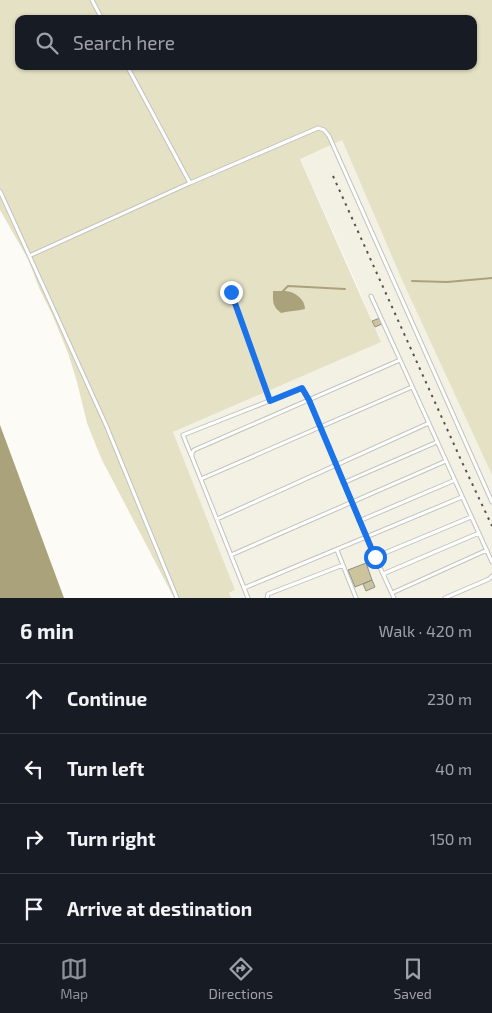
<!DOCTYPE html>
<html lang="en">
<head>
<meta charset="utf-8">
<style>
  :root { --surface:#171b24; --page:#20242c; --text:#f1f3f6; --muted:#9ea1a6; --line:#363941; --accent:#8c9099 }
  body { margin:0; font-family:"Exo 2",sans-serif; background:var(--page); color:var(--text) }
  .stop { position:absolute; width:15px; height:15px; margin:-11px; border:4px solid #1a73e8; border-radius:50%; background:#fff }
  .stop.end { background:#1a73e8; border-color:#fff; box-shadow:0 1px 5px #0008 }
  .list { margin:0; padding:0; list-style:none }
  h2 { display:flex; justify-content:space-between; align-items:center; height:65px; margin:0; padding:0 20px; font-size:21px }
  h2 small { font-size:16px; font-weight:400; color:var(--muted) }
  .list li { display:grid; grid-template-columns:32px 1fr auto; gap:15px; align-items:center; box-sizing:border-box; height:70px; padding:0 20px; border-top:1px solid var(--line) }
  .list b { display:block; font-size:19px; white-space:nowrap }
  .list em { font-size:16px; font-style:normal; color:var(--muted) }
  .icon { flex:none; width:28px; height:28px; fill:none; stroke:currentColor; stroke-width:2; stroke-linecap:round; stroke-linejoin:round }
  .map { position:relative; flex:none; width:492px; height:598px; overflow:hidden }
  .search { position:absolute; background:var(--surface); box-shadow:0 1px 4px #0004; left:15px; right:15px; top:15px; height:55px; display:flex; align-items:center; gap:12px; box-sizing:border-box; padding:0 18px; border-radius:10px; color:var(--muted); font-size:19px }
  .sheet { height:345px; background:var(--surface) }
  nav { display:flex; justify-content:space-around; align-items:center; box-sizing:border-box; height:70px; border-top:1px solid var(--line); background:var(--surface); font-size:14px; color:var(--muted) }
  nav a { display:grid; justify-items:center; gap:2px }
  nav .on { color:var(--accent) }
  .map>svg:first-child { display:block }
  .built { fill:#f3f1e4 }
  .green { fill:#e5e1c5; fill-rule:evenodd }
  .water { fill:#a9a27b }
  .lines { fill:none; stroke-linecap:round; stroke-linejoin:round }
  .stream { stroke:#a9a27b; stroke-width:2 }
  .building { fill:#cbc49c; stroke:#91908b }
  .lane-casing { stroke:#c3c3bd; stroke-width:5 }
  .lane { stroke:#fff; stroke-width:3 }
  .rail { stroke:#535350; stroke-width:2; stroke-dasharray:2.5 5; stroke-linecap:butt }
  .route { stroke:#1a73e8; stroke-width:6 }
</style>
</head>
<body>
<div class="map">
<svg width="492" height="598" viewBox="0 0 492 598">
  <rect width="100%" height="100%" fill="#fcfbf6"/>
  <path class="built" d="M342,140L397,266L492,475V598H231L229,593L235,590L173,432L380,342L357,285L300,158Z"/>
  <path class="green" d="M0,0H492V475L403,282L342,140L300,159L381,342L173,432L235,590L229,593L231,598H174L101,458L87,423L77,382L68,353L52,314L39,288L28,259L0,210ZM19,19H473V66H19Z"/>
  <path class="water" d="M273,291C277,291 282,291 286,291C295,292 305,299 305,309C297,311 289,311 281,313C272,306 273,302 273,291Z
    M0,425L64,598H0Z"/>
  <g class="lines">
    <path class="stream" d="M412,281L447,282L492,278
      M283,291L288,286L345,289"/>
  </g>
  <path class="building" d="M380,318L382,324L375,327L372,321Z
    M366,563L372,580L355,587L348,570Z
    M372,580L375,587L366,591L363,584Z"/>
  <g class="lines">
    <defs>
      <path id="lane" d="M92,0L102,19
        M127,66L190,183L318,128L324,130L329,136L492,502
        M0,191L106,425L177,598
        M29,256L190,183
        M231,292L270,401
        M371,296L492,562
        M191,455L183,435L302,388L309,400L366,537L394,598
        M201,479L412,387
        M343,483L437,442
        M217,519L429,423
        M359,521L455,480
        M337,550L356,598
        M231,555L446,461
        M375,557L471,517
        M383,574L479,533
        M244,588L462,497
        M392,593L487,550
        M248,598L192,457V453L194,450L400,360
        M267,598L268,594L343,565
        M445,598L489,579L492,576"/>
    </defs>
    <use href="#lane" class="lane-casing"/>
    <use href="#lane" class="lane"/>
    <path class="rail" d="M333,176L461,460L492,526"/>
  </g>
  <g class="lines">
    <path class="route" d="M231,292L270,401L302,388L309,400L375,557"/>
  </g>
</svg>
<div class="stop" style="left:375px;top:557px"></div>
<div class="stop end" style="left:231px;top:292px"></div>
<div class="search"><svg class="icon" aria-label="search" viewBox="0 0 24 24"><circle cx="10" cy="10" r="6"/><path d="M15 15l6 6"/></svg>Search here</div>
</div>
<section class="sheet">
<h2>6 min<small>Walk · 420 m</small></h2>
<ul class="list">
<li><svg class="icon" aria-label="ahead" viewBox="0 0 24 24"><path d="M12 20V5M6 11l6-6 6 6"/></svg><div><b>Continue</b></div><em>230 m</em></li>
<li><svg class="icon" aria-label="left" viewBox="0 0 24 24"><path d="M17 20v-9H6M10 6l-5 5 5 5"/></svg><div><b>Turn left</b></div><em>40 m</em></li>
<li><svg class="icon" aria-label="right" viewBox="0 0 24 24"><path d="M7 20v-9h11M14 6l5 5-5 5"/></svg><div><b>Turn right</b></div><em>150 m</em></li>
<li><svg class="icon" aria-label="arrive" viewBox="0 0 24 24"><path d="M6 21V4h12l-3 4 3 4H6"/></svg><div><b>Arrive at destination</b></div></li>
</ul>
</section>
<nav>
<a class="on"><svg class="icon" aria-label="map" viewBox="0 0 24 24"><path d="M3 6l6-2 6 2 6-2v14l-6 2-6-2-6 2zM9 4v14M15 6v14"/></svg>Map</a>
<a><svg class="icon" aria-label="directions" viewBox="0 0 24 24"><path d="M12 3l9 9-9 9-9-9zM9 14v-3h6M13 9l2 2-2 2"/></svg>Directions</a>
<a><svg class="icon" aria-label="saved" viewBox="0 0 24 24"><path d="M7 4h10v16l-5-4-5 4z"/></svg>Saved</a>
</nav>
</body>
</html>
